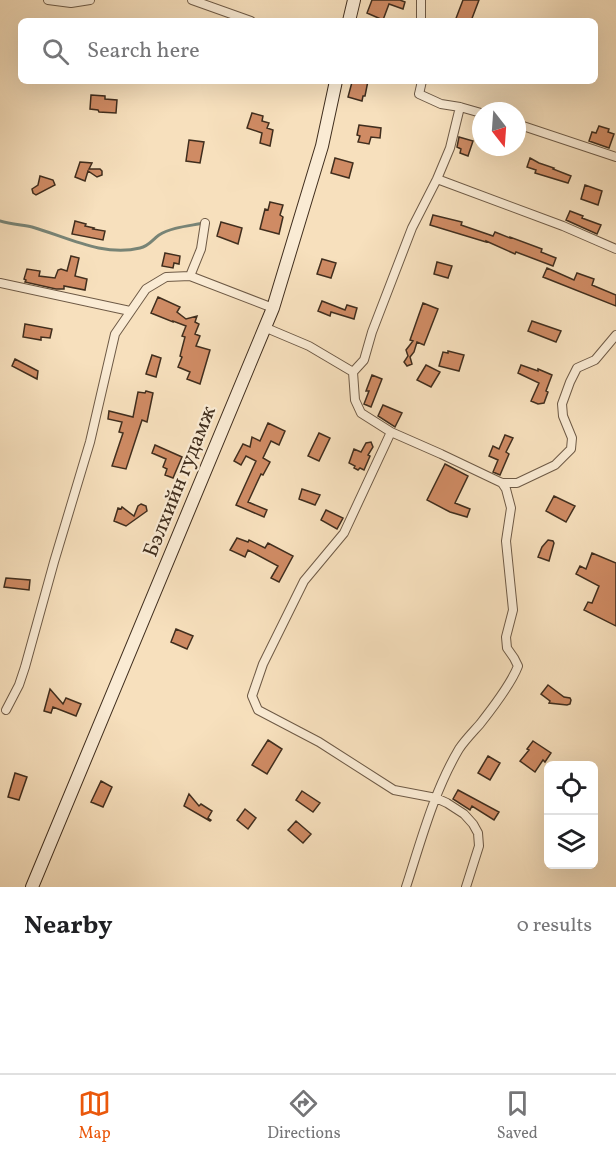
<!DOCTYPE html>
<html lang="en">
<head>
<meta charset="utf-8">
<style>
  :root { --surface:#fff; --page:#f6f6f6; --text:#202124; --muted:#757577; --line:#e0e0e0; --accent:#ea580c }
  body { margin:0; font-family:Vollkorn,serif; background:var(--page); color:var(--text) }
  .controls { position:absolute; right:18px; bottom:18px; display:grid; overflow:hidden; border-radius:9px; box-shadow:0 6px 24px #0002 }
  .controls button { width:54px; height:54px; display:grid; place-items:center; padding:0; border:0; border-bottom:2px solid var(--line); background:var(--surface); color:var(--text); font:30px sans-serif }
  .compass { position:absolute; left:472px; top:102px; width:54px; height:54px; border-radius:50%; background:var(--surface); box-shadow:0 6px 24px #0002; rotate:163deg }
  .list { margin:0; padding:0; list-style:none }
  h2 { display:flex; justify-content:space-between; align-items:center; height:78px; margin:0; padding:0 24px; font-size:26px }
  h2 small { font-size:20px; font-weight:400; color:var(--muted) }
  .icon { flex:none; width:33px; height:33px; fill:none; stroke:currentColor; stroke-width:2; stroke-linecap:round; stroke-linejoin:round }
  .map { position:relative; flex:none; width:616px; height:887px; overflow:hidden }
  .search { position:absolute; background:var(--surface); box-shadow:0 6px 24px #0002; left:18px; right:18px; top:18px; height:66px; display:flex; align-items:center; gap:15px; box-sizing:border-box; padding:0 21px; border-radius:9px; color:var(--muted); font-size:22px }
  .sheet { height:186px; background:var(--surface) }
  nav { display:flex; justify-content:space-around; align-items:center; box-sizing:border-box; height:84px; border-top:2px solid var(--line); background:var(--surface); font-size:16px; color:var(--muted) }
  nav a { display:grid; justify-items:center; gap:3px }
  nav .on { color:var(--accent) }
  .map>svg:first-child { display:block }
  .lines { fill:none; stroke-linecap:round; stroke-linejoin:round }
  .stream { stroke:#788476; stroke-width:3 }
  .building { fill:#cf8b64; stroke:#402e1e; stroke-width:1.5 }
  .minor-casing { stroke:#6e5a46; stroke-width:10 }
  .secondary-casing { stroke:#402e1e; stroke-width:14 }
  .minor { stroke:#faebd4; stroke-width:8 }
  .secondary { stroke:#faebd4; stroke-width:12 }
  .labels { text-anchor:middle; stroke-width:4.5; stroke-linejoin:round; paint-order:stroke }
  .street-label { font-size:21px; fill:#402e1e; stroke:#faebd4 }
</style>
</head>
<body>
<div class="map">
<svg width="616" height="887" viewBox="0 0 616 887">
  <rect width="100%" height="100%" fill="#f7e0bd"/>
  <filter id="stains"><feTurbulence type="fractalNoise" baseFrequency=".00333" numOctaves="4"/><feColorMatrix values="0 0 0 0 .2 0 0 0 0 .09 0 0 0 0 .02 0 0 0 .5 -.17"/></filter>
  <radialGradient id="worn" r=".72"><stop offset=".6" stop-color="#630" stop-opacity="0"/><stop offset="1" stop-color="#630" stop-opacity=".3"/></radialGradient>
  <g class="lines">
    <path class="stream" d="M0,221C10,224 22,225 32,227C67,237 103,257 140,248C149,246 152,240 159,235C172,227 189,226 204,223"/>
  </g>
  <path class="building" d="M372,0H400L405,2L403,9L389,4L383,20L367,13Z
    M463,0H479L471,21H455Z
    M358,81H368L365,96H363L362,101L348,97L352,82L358,83Z
    M91,95L105,96V99L117,100L116,113L99,112L98,110L90,109Z
    M252,113L263,116L262,121L269,123L267,128L273,130L270,146L260,143L262,133L247,128Z
    M359,125L381,128L380,138L371,137L369,144L358,142L360,136L357,135Z
    M599,126L609,129L608,132L614,134L609,148L589,141L592,132L596,133Z
    M459,137L473,141L468,156L460,153L461,149L457,147Z
    M189,140L204,142L200,163L186,161Z
    M335,158L353,163L349,178L331,173Z
    M530,158L539,163L554,168L553,169L571,176L568,183L535,173L536,170L527,167Z
    M80,162L92,163L89,169H100L102,171V175L97,177L88,171L85,181L75,177Z
    M40,176L53,180L55,185L36,195L33,193L32,189L38,185Z
    M585,185L602,191L598,205L581,199Z
    M270,202L283,205L280,215L283,217L279,234L260,229L265,209L268,210Z
    M570,211L583,216L582,218L601,225L597,234L566,220Z
    M433,215L462,222L461,225L493,236L495,232L510,238V237L542,249L541,252L556,258L553,266L516,252L515,254L486,241V242L430,225Z
    M75,221L86,224L85,226L94,228L93,229L105,231L103,240L72,234Z
    M221,222L242,228L238,244L217,236Z
    M165,253L180,256L179,264L174,263L173,268L162,266Z
    M71,256L79,258L75,276L87,279L85,290L64,286V289H56L25,282L26,280L24,279L27,269L40,271L39,276L55,278L58,270L61,269L67,271Z
    M322,259L336,263L331,278L317,274Z
    M437,262L452,266L448,278L434,274Z
    M547,268L574,280L577,273L594,279L592,285L616,295V306L543,277Z
    M158,297L180,307L177,312L186,319L197,316L195,322L199,324L195,334L200,336L196,346L210,350L200,384L187,379L190,372L178,367L182,357L180,356L185,337L182,336L186,326L173,321V322L151,313Z
    M322,301L345,310L347,305L357,308L354,319L331,312L330,316L318,311Z
    M423,303L438,309L424,345L417,342L414,352L410,357L412,364L407,366L404,362L408,356L406,350L413,341L410,340Z
    M532,321L561,331L556,342L528,331Z
    M25,324L52,329L50,338L41,337V340L23,337Z
    M448,351L464,355L459,371L439,366L443,352L448,353Z
    M152,355L161,358L156,377L146,374Z
    M15,359L38,371L37,379L12,366Z
    M426,365L440,372L431,387L417,380Z
    M521,365L538,371V369L552,375L546,391L548,392L544,403L538,404L531,401L539,383L518,373Z
    M372,375L382,379L371,407L364,404L369,391H366Z
    M146,391L153,393L147,422L142,420L126,469L112,466L123,433L119,432L122,422L108,419L109,411L133,417L138,392L145,393Z
    M383,405L402,413L395,427L378,416Z
    M268,423L285,431L279,445L271,441L263,458L270,462L263,475L261,474L248,502L267,510L264,517L236,505L256,461L246,456L241,465L234,461L243,444L250,447L252,437L260,441Z
    M319,433L330,438L319,461L308,456Z
    M505,435L513,438L506,452L509,454L500,475L493,472L498,460L489,456L493,446L499,449Z
    M371,442L373,447L368,455L370,456L364,470L360,468L358,470L354,468L355,466L349,463L354,449L361,452L366,443Z
    M155,445L182,457L173,478L165,475L167,469L163,467L166,459L152,453Z
    M445,464L468,476L455,503L470,509L467,517L450,512L427,500Z
    M302,489L320,495L315,505L299,499Z
    M554,496L575,506L566,522L546,511Z
    M141,504L146,506L147,511L126,526L114,521L118,508L121,509L122,507L134,516L138,506Z
    M326,510L343,518L337,529L321,520Z
    M237,538L248,542L249,540L265,548L268,543L293,556L279,582L271,578L278,566L248,550L245,557L230,550Z
    M548,540L553,541L554,543L549,561L538,557L542,547Z
    M592,553L616,563V626L584,610L588,602L592,603L599,586L576,574L580,566L586,569Z
    M6,578L30,580L29,590L4,587Z
    M176,629L193,636L187,649L171,642Z
    M548,685L564,697L570,698L571,700L570,704L567,705L549,703L550,701L541,694Z
    M50,689L63,704L66,698L81,704L76,716L53,707L51,713L44,711Z
    M268,740L282,749L267,774L252,765Z
    M533,741L551,753L545,762L543,760L535,772L520,761L529,750L527,749Z
    M488,756L500,763L490,780L478,773Z
    M15,773L27,777L19,800L8,797Z
    M101,781L112,787L103,807L91,802Z
    M458,790L499,812L494,820L472,806L470,810L453,799Z
    M302,791L320,803L313,812L296,800Z
    M189,794L199,806L201,804L212,811L208,818L211,820L210,821L184,806Z
    M245,809L256,818L248,829L237,820Z
    M296,821L311,834L303,843L288,830Z"/>
  <g class="lines">
    <defs>
      <path id="minor" d="M48,0L71,3L90,0
        M192,0L251,21
        M421,21V0
        M422,81L419,94L441,104L460,107L481,113
        M517,124L616,157
        M437,179L563,226L616,249
        M190,276L273,308
        M0,283L130,311
        M264,327L309,346L353,372L355,400L361,413L391,432L441,454L502,483H517L555,465L571,449L572,438L563,416L562,404L570,382L577,368L595,360L616,335
        M353,372L364,360L372,332L412,228L437,179L450,148L460,107
        M391,432L344,533L304,581L263,664L252,696L258,710L319,742L394,790L436,798L447,803L464,814L473,824L478,833L479,846L466,887
        M6,710L19,685L25,667L54,562L90,442L115,334L146,289L166,277L190,276L201,249L205,223
        M406,887C421,841 434,791 459,749C465,740 473,732 480,724C491,710 512,682 518,666L514,658L507,648L506,637L513,610L506,541L511,508L506,489L502,483"/>
      <path id="secondary" d="M349,21L354,0
        M32,887L273,308L322,146L336,81"/>
    </defs>
    <use href="#minor" class="minor-casing"/>
    <use href="#secondary" class="secondary-casing"/>
    <use href="#minor" class="minor"/>
    <use href="#secondary" class="secondary"/>
  </g>
  <g class="labels">
    <g class="street-label">
      <text transform="translate(179 481) rotate(-68)" y="7">Бэлхийн гудамж</text>
    </g>
  </g>
  <rect width="100%" height="100%" filter="url(#stains)"/>
  <rect width="100%" height="100%" fill="url(#worn)"/>
</svg>
<div class="controls">
<button><svg class="icon" aria-label="locate" viewBox="0 0 24 24"><circle cx="12" cy="12" r="6"/><path d="M12 2v4M12 18v4M2 12h4M18 12h4"/></svg></button>
<button><svg class="icon" aria-label="layers" viewBox="0 0 24 24"><path d="M12 4l9 5-9 5-9-5zM3 14l9 5 9-5"/></svg></button>
</div>
<svg class="compass" viewBox="-18 -18 36 36"><path d="M0-13l5 13h-10z" fill="#e53935"/><path d="M0 13l5-13h-10z" fill="#757577"/></svg>
<div class="search"><svg class="icon" aria-label="search" viewBox="0 0 24 24"><circle cx="10" cy="10" r="6"/><path d="M15 15l6 6"/></svg>Search here</div>
</div>
<section class="sheet">
<h2>Nearby<small>0 results</small></h2>
<ul class="list">
</ul>
</section>
<nav>
<a class="on"><svg class="icon" aria-label="map" viewBox="0 0 24 24"><path d="M3 6l6-2 6 2 6-2v14l-6 2-6-2-6 2zM9 4v14M15 6v14"/></svg>Map</a>
<a><svg class="icon" aria-label="directions" viewBox="0 0 24 24"><path d="M12 3l9 9-9 9-9-9zM9 14v-3h6M13 9l2 2-2 2"/></svg>Directions</a>
<a><svg class="icon" aria-label="saved" viewBox="0 0 24 24"><path d="M7 4h10v16l-5-4-5 4z"/></svg>Saved</a>
</nav>
</body>
</html>
